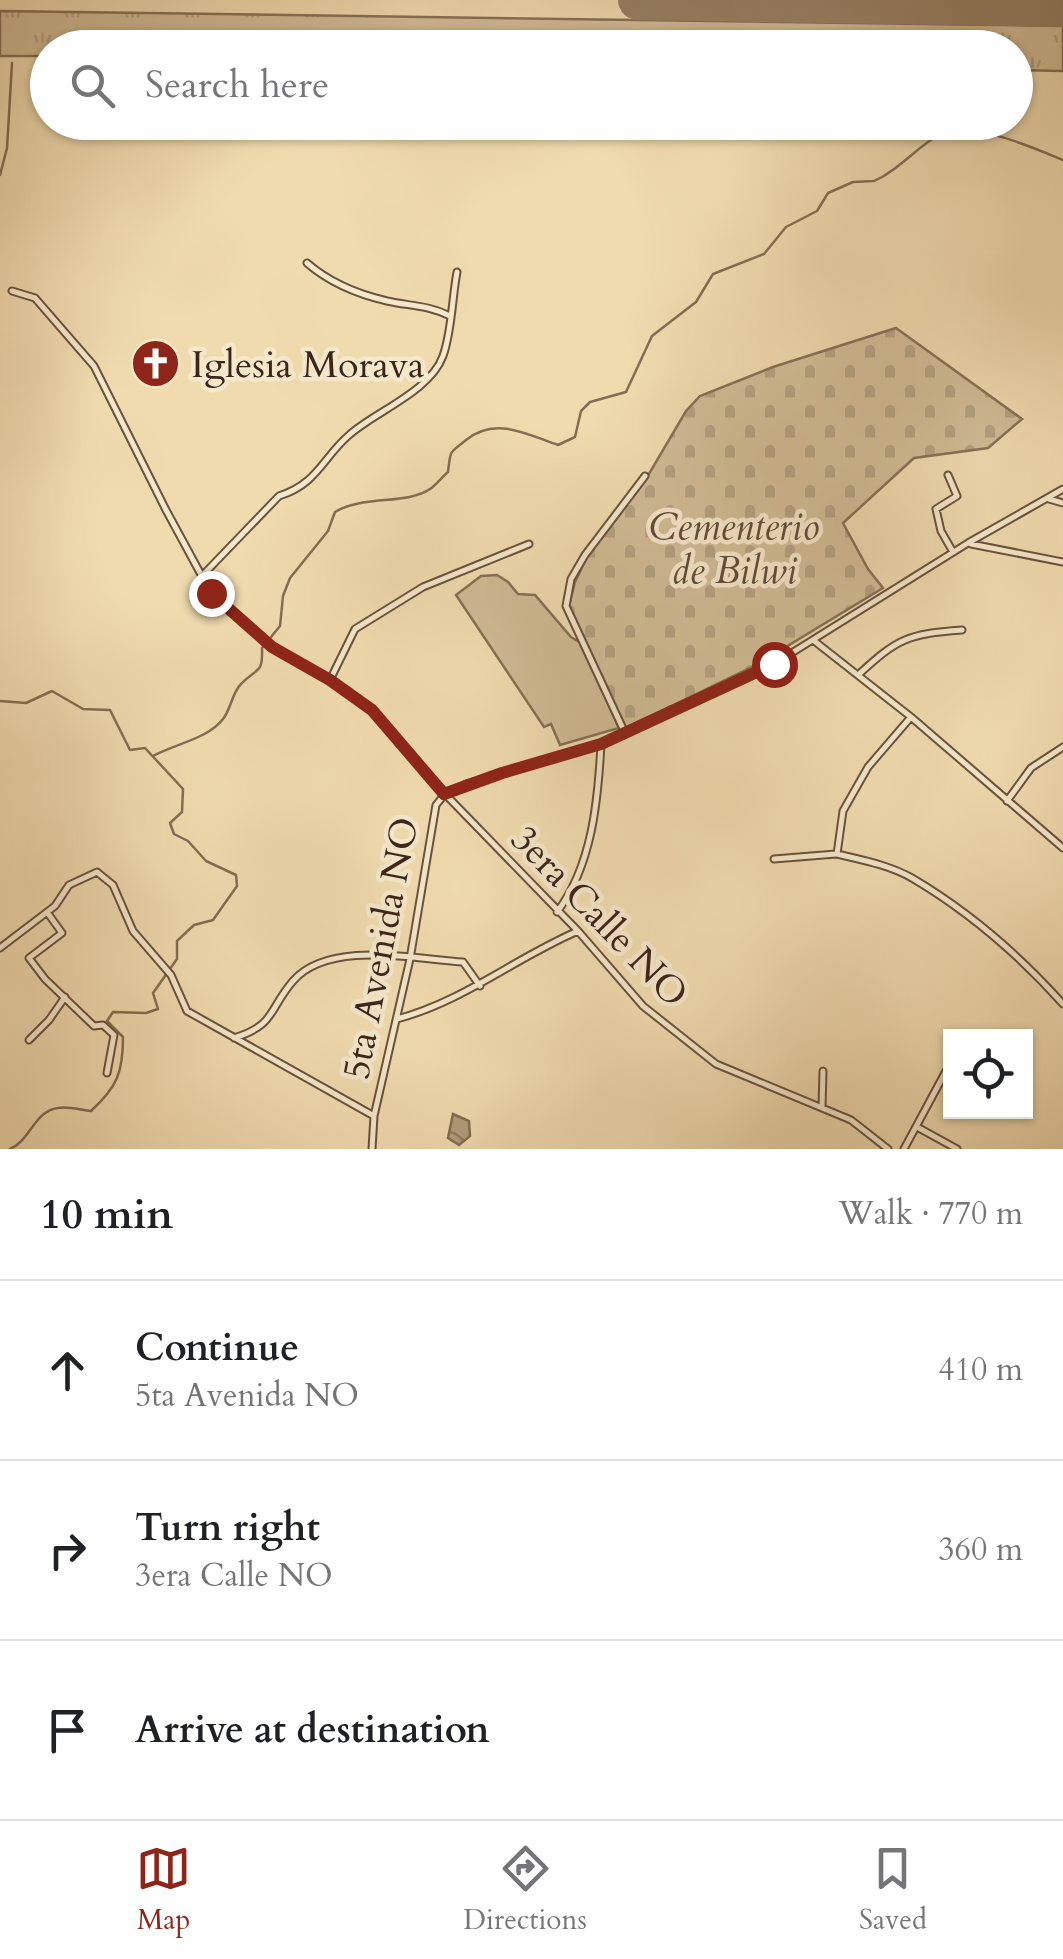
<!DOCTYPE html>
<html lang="en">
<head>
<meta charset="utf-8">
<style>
  :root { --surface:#fff; --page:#f6f6f6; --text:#202124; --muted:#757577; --line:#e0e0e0; --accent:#8f2418 }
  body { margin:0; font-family:Cardo,serif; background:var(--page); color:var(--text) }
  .controls { position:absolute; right:30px; bottom:30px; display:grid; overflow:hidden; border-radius:0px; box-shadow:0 2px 8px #0004 }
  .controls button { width:90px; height:90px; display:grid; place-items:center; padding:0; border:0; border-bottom:2px solid var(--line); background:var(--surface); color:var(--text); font:50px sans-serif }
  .stop { position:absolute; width:30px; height:30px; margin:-22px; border:8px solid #8f2418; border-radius:50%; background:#fff }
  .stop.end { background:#8f2418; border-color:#fff; box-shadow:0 2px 10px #0008 }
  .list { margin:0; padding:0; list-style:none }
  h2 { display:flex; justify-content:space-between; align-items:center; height:130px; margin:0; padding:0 40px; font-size:42px }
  h2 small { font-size:32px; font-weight:400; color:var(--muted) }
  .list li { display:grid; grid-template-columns:65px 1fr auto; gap:30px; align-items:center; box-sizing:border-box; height:180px; padding:0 40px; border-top:2px solid var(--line) }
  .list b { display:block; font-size:38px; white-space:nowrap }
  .list p { margin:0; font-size:32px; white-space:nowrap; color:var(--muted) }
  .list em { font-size:32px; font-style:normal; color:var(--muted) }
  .icon { flex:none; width:55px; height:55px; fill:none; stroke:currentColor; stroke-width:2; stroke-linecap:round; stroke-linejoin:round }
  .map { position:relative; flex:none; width:1063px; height:1149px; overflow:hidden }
  .search { position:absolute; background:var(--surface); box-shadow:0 2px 8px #0004; left:30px; right:30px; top:30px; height:110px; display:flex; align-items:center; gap:25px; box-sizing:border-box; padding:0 35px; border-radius:55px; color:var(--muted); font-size:38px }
  .sheet { height:670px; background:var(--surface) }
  nav { display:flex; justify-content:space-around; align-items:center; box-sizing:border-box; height:140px; border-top:2px solid var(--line); background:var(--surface); font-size:28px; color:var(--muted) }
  nav a { display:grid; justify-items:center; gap:5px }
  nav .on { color:var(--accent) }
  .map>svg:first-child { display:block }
  .grass { fill:url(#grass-tufts); stroke:#867058; stroke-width:2.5 }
  .cemetery { fill:url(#cemetery-stones); stroke:#867058; stroke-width:2.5 }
  .pitch { fill:#d1bc96; stroke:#867058; stroke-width:2.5 }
  .water { fill:url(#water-waves); stroke:#836d54; stroke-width:2.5 }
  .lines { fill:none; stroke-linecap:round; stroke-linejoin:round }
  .stream { stroke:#836d54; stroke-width:2.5 }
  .runway { stroke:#968064; stroke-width:40 }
  .street-casing { stroke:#69523e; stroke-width:9 }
  .street { stroke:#f5e8cb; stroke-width:5 }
  .route { stroke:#8f2418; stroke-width:12 }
  .labels { text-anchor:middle; stroke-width:9; stroke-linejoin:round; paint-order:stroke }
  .poi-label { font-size:38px; fill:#3c2519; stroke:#f5e8cb; text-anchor:start }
  .park-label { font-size:38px; font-style:italic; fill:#614b38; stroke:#f5e8cb }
  .street-label { font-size:38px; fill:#3c2519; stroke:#f5e8cb }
</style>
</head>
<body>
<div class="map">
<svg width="1063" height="1149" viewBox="0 0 1063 1149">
  <defs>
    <pattern id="grass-tufts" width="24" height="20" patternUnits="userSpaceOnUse" patternTransform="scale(2.5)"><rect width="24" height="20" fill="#d1bc96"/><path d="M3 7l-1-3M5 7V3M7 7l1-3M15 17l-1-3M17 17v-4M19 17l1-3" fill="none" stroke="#b4a181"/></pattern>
    <pattern id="cemetery-stones" width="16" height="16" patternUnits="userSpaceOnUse" patternTransform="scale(2.5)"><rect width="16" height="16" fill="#d1bc96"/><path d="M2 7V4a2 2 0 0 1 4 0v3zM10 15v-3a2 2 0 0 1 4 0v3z" fill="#b4a181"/></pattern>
    <pattern id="water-waves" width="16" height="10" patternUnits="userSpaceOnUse" patternTransform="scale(2.5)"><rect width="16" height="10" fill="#b39d7c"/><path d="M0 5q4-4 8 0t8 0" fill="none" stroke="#938065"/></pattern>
  </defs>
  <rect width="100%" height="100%" fill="#f0dbaf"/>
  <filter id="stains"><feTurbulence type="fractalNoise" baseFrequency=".002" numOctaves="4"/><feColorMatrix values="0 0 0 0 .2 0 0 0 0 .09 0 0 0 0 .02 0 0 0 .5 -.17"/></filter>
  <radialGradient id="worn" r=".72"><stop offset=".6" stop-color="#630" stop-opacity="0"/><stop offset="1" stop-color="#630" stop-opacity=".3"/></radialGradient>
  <path class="grass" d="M0,11L1063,26V71L1016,70V48H48L47,56H0Z"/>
  <path class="cemetery" d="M896,328L1022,419L988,448L914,458L843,523L868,569L883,588L758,664L626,728L569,606L575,582L587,557L646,479L686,411L700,396L773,367Z"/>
  <path class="pitch" d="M497,575L508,582L518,594L535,595L571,637L581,643L619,728L560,745L551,724L544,727L456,595L481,576Z"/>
  <path class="water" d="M453,1114L469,1121L470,1136L459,1145L448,1138Z"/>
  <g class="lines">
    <path class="stream" d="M0,175L7,148L12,63
      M0,701L26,703L52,691L83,709L110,710L130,750L145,748L183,789L182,812L170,823L174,834L188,841L206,861L236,875L237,886L213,920L194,925L177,941V959L153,993L158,1009L146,1013L113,1012L107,1021L123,1037C123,1073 117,1087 91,1111C81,1110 67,1106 58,1108C34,1111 30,1141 10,1149
      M153,756C174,744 208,739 223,719C231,709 232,693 241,684C257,667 263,675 262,648L280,626L283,596L290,578L328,531L335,512C362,495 407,505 430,489C436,485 442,477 448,472C451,448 449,454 466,440C495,416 526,434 558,445L575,437L581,411L590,402L626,392L652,336L696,302L713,274L764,254L786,227L817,211L828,193L853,182L874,181L882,177C903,165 919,146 940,134C969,119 1034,148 1063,160"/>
    <path class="runway" d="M638,0L1063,7"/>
    <defs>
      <path id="street" d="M307,263C330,283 357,294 387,301C409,306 429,305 450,316
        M12,291L35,298L94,366L166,510L211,593L272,647L330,680L372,710L445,794L578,931L643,1006L716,1064L851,1120L888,1149
        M948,475L957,496L936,509L941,531L953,552
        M1049,499L1063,503
        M971,544L1063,562
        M201,577L279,496C317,484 322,459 348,436C374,412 430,392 443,356C452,331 452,298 457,272
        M813,640L911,717L1063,848
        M858,675C898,638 908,634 962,630
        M330,680L355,629L423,587L529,544
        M911,717L868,767L843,811L837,854C862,860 889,865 912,878C968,911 1020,956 1063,1004
        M625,733L566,606L571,579L585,555L645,476
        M1007,801L1031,768L1063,747
        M774,859L836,854
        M47,912L62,933L29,958L45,979L94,1026L103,1025L114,1035L107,1073
        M557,912C592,866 598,801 601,744
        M0,948L55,906L69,885L97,872L113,885L133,931L171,975L187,1011L374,1116
        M397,1019C464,1001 515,958 578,931
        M234,1038C276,1025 268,1010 293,981C329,940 414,959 463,962L480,986
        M29,1040L49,1020L65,997
        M822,1108L823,1071
        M917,1127L957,1149
        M372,1149L374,1116L410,959L436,805L445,794L466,784L601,744L774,664L968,543L1063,489
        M904,1149L946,1071"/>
    </defs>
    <use href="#street" class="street-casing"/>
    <use href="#street" class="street"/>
  </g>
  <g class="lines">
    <path class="route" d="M211,593L272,647L330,680L372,710L444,794L502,773L601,744L774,664"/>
  </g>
  <defs>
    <symbol id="church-disc" viewBox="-11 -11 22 22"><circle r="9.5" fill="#8f2418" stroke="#f5e8cb"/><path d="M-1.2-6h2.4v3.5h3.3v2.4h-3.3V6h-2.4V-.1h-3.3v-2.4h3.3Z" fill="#fff"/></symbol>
  </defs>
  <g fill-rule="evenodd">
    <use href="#church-disc" x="128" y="336" width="55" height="55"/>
  </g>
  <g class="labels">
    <g class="poi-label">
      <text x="191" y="377">Iglesia Morava</text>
    </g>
    <g class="park-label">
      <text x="734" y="539">Cementerio<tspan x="734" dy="44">de Bilwi</tspan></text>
    </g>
    <g class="street-label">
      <text transform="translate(600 916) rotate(46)" y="13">3era Calle NO</text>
      <text transform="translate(380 948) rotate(-79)" y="13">5ta Avenida NO</text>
    </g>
  </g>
  <rect width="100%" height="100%" filter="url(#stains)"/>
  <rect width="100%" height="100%" fill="url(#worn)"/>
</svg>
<div class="controls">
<button><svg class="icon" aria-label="locate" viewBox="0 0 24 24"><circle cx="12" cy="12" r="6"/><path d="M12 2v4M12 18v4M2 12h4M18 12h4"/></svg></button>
</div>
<div class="stop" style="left:774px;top:664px"></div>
<div class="stop end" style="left:211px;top:593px"></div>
<div class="search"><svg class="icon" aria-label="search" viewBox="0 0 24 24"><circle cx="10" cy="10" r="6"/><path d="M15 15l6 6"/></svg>Search here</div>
</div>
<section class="sheet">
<h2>10 min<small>Walk · 770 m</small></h2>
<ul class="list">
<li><svg class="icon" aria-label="ahead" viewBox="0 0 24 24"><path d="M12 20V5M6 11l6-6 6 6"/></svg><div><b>Continue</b><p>5ta Avenida NO</p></div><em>410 m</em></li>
<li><svg class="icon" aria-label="right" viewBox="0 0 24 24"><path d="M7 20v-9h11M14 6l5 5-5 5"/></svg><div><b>Turn right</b><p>3era Calle NO</p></div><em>360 m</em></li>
<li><svg class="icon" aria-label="arrive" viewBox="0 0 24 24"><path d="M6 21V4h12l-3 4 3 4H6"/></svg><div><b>Arrive at destination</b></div></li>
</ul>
</section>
<nav>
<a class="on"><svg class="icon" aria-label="map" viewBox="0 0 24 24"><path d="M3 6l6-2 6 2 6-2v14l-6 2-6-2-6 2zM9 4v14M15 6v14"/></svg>Map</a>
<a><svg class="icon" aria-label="directions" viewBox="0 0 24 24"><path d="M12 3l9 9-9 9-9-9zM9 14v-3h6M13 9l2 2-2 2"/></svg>Directions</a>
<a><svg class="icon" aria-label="saved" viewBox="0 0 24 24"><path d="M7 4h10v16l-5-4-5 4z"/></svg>Saved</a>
</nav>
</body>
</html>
